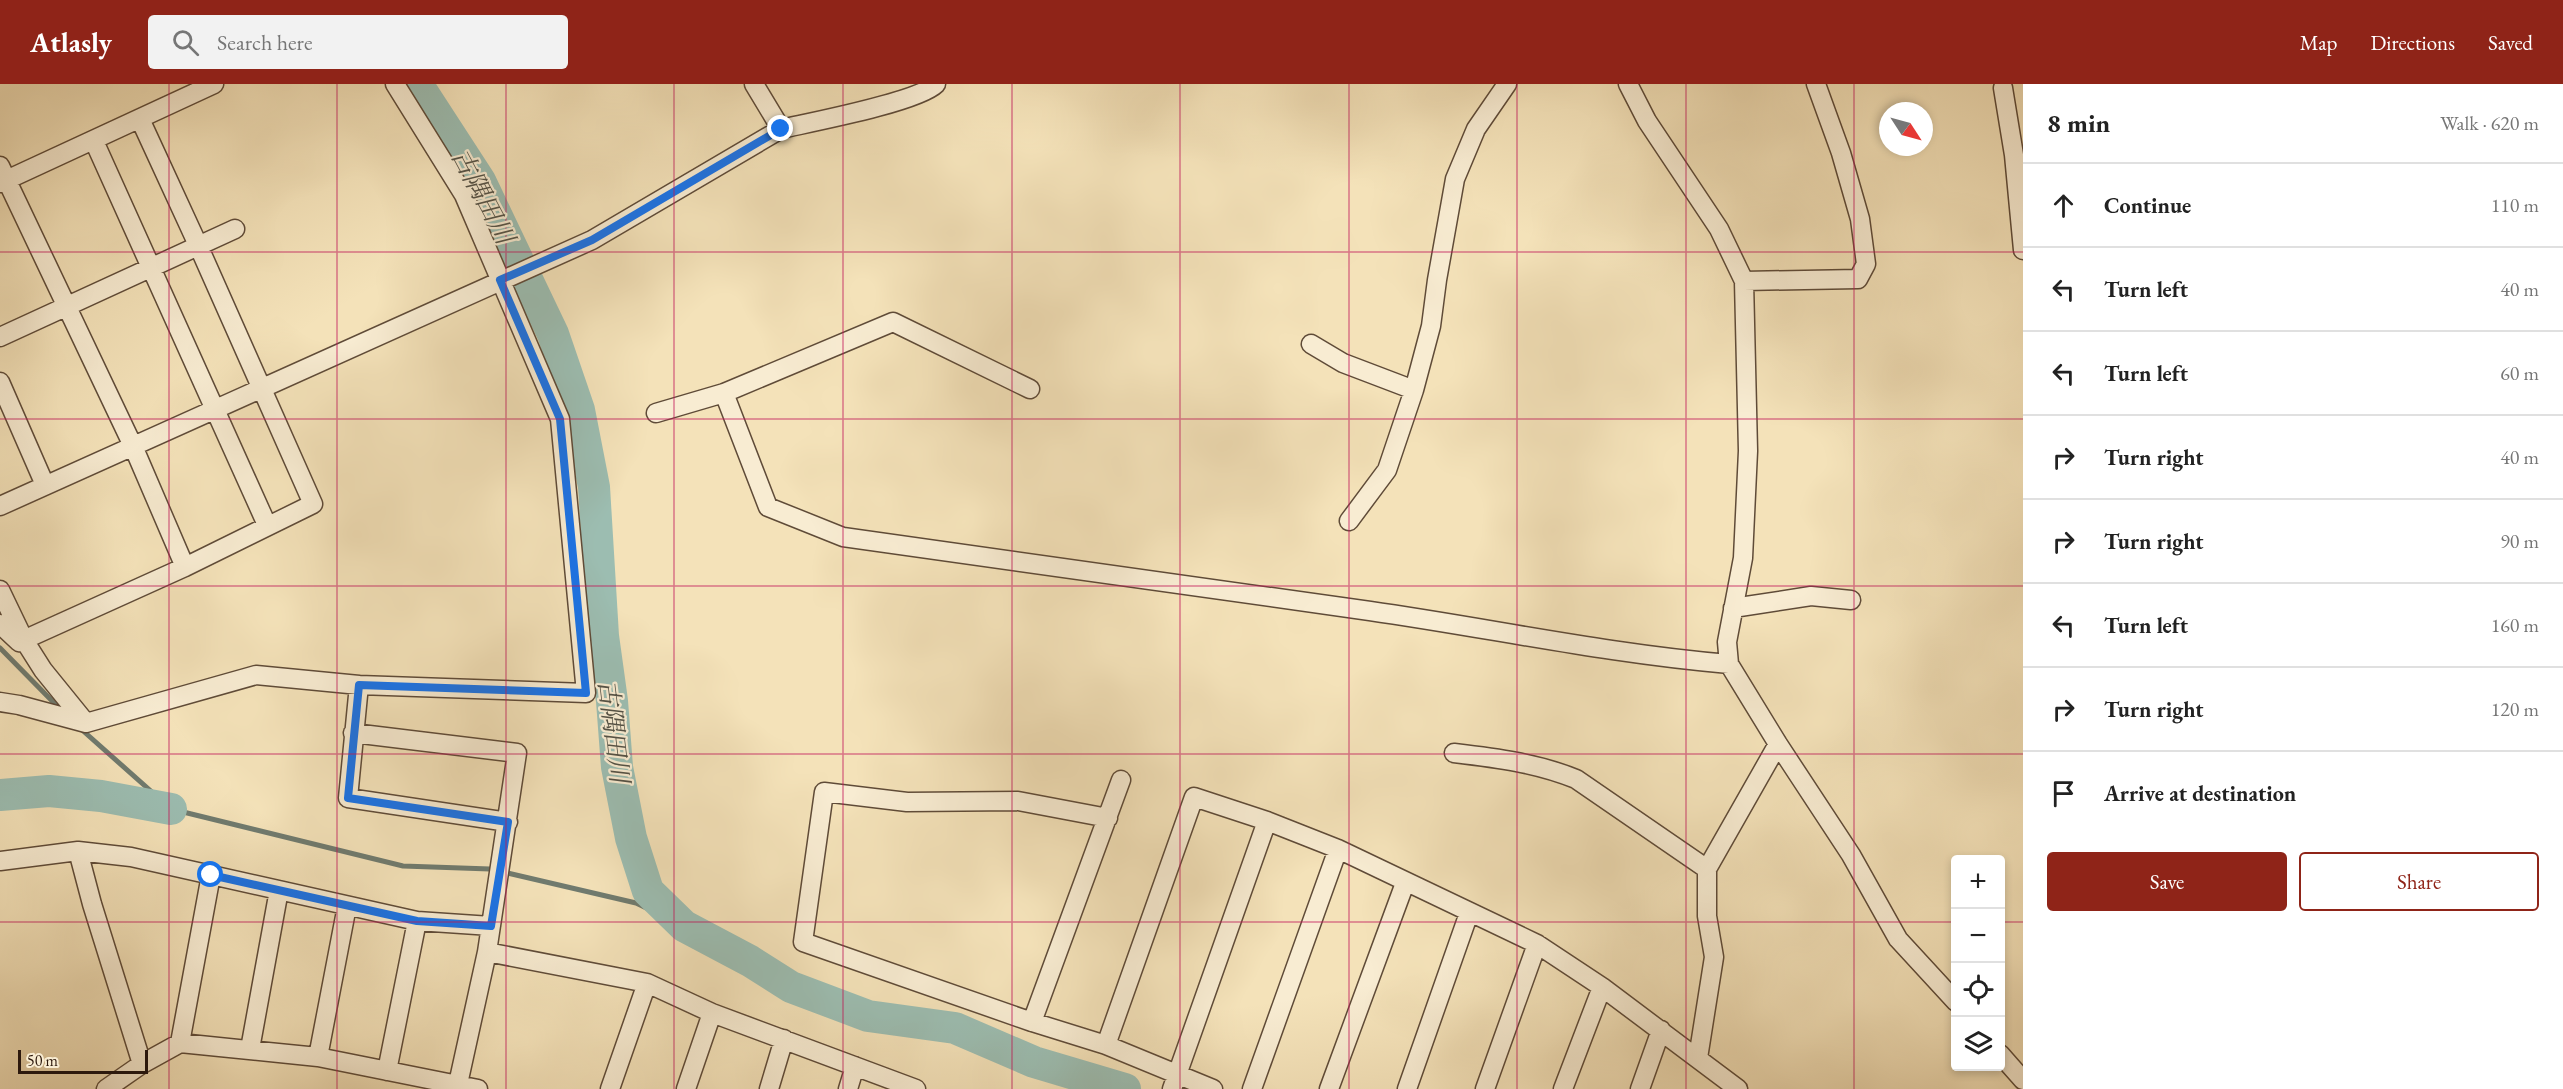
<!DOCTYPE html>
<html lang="en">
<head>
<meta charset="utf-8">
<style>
	:root { --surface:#fff; --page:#f2f2f2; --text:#222; --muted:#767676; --line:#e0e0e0; --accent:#8f2418 }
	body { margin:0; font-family:"EB Garamond","Noto Serif JP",serif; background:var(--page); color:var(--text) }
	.controls { position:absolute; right:18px; bottom:18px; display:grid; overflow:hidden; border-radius:6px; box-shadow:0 3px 9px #0003 }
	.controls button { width:54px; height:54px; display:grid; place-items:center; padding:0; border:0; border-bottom:2px solid var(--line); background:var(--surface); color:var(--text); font:30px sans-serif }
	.compass { position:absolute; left:1879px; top:18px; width:54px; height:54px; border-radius:50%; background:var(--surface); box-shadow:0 3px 9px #0003; rotate:126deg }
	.scale { position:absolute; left:18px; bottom:15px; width:130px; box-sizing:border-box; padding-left:6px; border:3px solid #2d190d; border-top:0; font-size:16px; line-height:21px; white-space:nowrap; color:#2d190d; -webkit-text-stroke:4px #f8ecd2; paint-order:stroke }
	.stop { position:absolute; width:18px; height:18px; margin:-14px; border:4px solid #1a73e8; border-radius:50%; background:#fff }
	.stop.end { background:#1a73e8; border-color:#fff; box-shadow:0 2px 6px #0008 }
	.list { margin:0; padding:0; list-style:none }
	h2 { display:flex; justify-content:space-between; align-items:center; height:78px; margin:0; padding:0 24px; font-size:26px }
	h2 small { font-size:20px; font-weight:400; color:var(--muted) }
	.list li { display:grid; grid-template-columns:39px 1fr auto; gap:18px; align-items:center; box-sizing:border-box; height:84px; padding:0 24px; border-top:2px solid var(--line) }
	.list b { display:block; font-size:22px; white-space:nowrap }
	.list em { font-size:20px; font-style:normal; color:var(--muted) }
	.actions { display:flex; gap:12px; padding:18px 24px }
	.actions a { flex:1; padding:14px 0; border:2px solid var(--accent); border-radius:6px; text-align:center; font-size:21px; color:var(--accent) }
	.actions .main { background:var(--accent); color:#fff }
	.icon { flex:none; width:33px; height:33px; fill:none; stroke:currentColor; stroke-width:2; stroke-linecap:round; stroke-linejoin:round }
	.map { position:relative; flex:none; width:2023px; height:1005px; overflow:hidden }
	header { display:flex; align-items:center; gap:36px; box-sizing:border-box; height:84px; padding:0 30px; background:var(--accent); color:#fff }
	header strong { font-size:28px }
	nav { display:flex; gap:33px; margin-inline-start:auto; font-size:21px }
	.search { width:420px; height:54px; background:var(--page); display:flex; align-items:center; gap:15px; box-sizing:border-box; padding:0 21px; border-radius:6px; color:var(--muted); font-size:22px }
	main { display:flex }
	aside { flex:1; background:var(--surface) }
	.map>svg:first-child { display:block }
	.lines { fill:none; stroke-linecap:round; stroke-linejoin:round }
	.stream { stroke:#707b6f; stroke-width:5 }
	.river { stroke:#9cbdb1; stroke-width:32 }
	.minor-casing { stroke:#5f4b38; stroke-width:21 }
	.minor { stroke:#f8ecd2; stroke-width:18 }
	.route { stroke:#1a73e8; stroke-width:8 }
	.grid { fill:none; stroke:#c2185b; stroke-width:1.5; stroke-opacity:0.55 }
	.labels { text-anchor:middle; stroke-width:4.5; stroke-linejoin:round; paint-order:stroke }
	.water-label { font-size:26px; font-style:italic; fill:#545246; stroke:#f8ecd2 }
</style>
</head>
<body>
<header>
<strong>Atlasly</strong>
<div class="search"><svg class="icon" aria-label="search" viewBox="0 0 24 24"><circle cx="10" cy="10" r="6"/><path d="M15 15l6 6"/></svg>Search here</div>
<nav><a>Map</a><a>Directions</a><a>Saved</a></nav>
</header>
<main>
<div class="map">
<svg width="2023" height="1005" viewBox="0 0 2023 1005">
	<rect width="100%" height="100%" fill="#f4e2b9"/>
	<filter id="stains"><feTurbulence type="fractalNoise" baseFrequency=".00333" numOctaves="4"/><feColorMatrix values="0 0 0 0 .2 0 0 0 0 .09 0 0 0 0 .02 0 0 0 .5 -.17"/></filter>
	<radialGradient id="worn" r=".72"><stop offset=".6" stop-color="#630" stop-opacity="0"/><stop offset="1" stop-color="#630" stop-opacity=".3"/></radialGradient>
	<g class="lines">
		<path class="stream" d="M0 564 61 626
			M81 645 171 725 403 782 490 785 636 819 684 842"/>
		<path class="river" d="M417 0 480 97 553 250 579 326 594 403 603 552 612 617 617 683 631 754 648 807 684 842 750 877 791 903 868 932 955 944 1034 978 1125 1005
			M0 711 49 707 101 712 171 725"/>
		<g class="minor-casing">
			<path id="minor" d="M1628 0 1647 37 1719 145 1744 197 1748 367 1743 474 1727 558 1729 580 1778 660 1851 771 1898 855 1956 918
				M2003 4 2014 71 2023 166
				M781 45C812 38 918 18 936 0
				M94 57 267 441
				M0 82 133 362 185 483
				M0 99 214 0
				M1744 197 1858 195 1866 180 1860 135 1841 69 1816 0
				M0 253 235 145
				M1311 260 1343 279 1414 306
				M0 298 45 401
				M724 309 768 423 843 453C1019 478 1195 501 1370 527 1489 544 1609 570 1729 580
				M656 329 724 309 893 238 1030 305
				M0 422 592 156 781 45 754 0
				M1349 437 1387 386 1414 306 1431 242 1437 196 1455 95 1476 45 1507 0
				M0 506 24 556 43 586 86 639
				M1733 524 1811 512 1851 516
				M0 540 19 558 185 483 313 420 198 161 140 35
				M359 601 348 714 508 738
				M0 618 19 621 86 639 256 591 359 601 586 609 560 335 464 111 395 0
				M353 649 517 669 487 868 458 1000
				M1454 669C1496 674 1537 679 1576 695L1707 785
				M1108 734 1018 717 907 718 824 708 803 858 1032 938 1106 961 1213 1005
				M78 767 92 820 142 980
				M0 777 78 767 131 773 417 837 491 842
				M487 868 647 899 712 929 916 1005
				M1032 938 1121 696
				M180 959 211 791
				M1106 961 1194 713 1267 737 1338 765 1537 860 1602 903 1738 1005
				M250 965 279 806
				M2000 970 2023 996
				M318 973 347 822
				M1698 974 1714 873 1707 832V785L1778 660
				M387 987 417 837
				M106 1005 142 980 180 959 318 973 478 1005
				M610 1005 647 899
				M686 1005 712 929
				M769 1005 784 955
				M848 1005 855 982
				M1172 1005 1267 737
				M1252 1005 1338 765
				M1329 1005 1405 799
				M1407 1005 1469 829
				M1485 1005 1537 860
				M1563 1005 1602 903
				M1640 1005 1661 946"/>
		</g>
		<use href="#minor" class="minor"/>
	</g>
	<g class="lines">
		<path class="route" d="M211 791 417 837 491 842 508 738 348 714 359 601 586 609 560 335 500 196 592 156 781 45"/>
	</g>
	<path class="grid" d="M169 0V1005M337 0V1005M506 0V1005M674 0V1005M843 0V1005M1012 0V1005M1180 0V1005M1349 0V1005M1517 0V1005M1686 0V1005M1854 0V1005M0 168H2023M0 335H2023M0 502H2023M0 670H2023M0 838H1956M2000 838H2023"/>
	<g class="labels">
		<g class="water-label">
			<text transform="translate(483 112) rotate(62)" y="9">古隅田川</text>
			<text transform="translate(614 647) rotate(83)" y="9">古隅田川</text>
		</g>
	</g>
	<rect width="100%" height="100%" filter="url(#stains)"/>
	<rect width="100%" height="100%" fill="url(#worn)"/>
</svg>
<div class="controls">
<button>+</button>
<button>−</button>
<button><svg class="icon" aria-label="locate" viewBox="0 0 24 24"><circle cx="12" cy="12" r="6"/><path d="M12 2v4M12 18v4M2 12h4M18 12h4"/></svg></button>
<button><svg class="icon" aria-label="layers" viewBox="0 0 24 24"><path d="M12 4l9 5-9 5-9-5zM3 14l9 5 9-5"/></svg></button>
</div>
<svg class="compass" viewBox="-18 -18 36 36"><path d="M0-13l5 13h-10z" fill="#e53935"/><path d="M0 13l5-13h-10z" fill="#767676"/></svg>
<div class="scale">50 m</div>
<div class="stop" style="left:211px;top:791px"></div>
<div class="stop end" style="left:781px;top:45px"></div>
</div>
<aside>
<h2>8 min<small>Walk · 620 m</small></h2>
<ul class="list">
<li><svg class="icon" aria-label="ahead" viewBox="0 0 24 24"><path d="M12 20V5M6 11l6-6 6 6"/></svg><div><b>Continue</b></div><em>110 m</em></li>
<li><svg class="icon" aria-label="left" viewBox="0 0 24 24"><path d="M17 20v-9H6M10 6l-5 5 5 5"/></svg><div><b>Turn left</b></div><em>40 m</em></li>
<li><svg class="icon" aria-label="left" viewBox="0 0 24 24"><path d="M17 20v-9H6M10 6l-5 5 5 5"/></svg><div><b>Turn left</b></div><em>60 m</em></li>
<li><svg class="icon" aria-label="right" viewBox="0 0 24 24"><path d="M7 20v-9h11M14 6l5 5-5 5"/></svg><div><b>Turn right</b></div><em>40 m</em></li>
<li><svg class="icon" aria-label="right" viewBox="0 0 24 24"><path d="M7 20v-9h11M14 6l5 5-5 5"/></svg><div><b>Turn right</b></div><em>90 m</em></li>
<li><svg class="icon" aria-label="left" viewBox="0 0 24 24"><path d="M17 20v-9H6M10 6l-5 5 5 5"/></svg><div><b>Turn left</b></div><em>160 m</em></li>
<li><svg class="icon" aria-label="right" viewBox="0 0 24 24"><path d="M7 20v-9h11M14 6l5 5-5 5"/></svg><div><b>Turn right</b></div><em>120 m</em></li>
<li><svg class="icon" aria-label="arrive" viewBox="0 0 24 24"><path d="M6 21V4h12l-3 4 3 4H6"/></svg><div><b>Arrive at destination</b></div></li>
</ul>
<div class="actions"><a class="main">Save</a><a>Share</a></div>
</aside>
</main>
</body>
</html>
